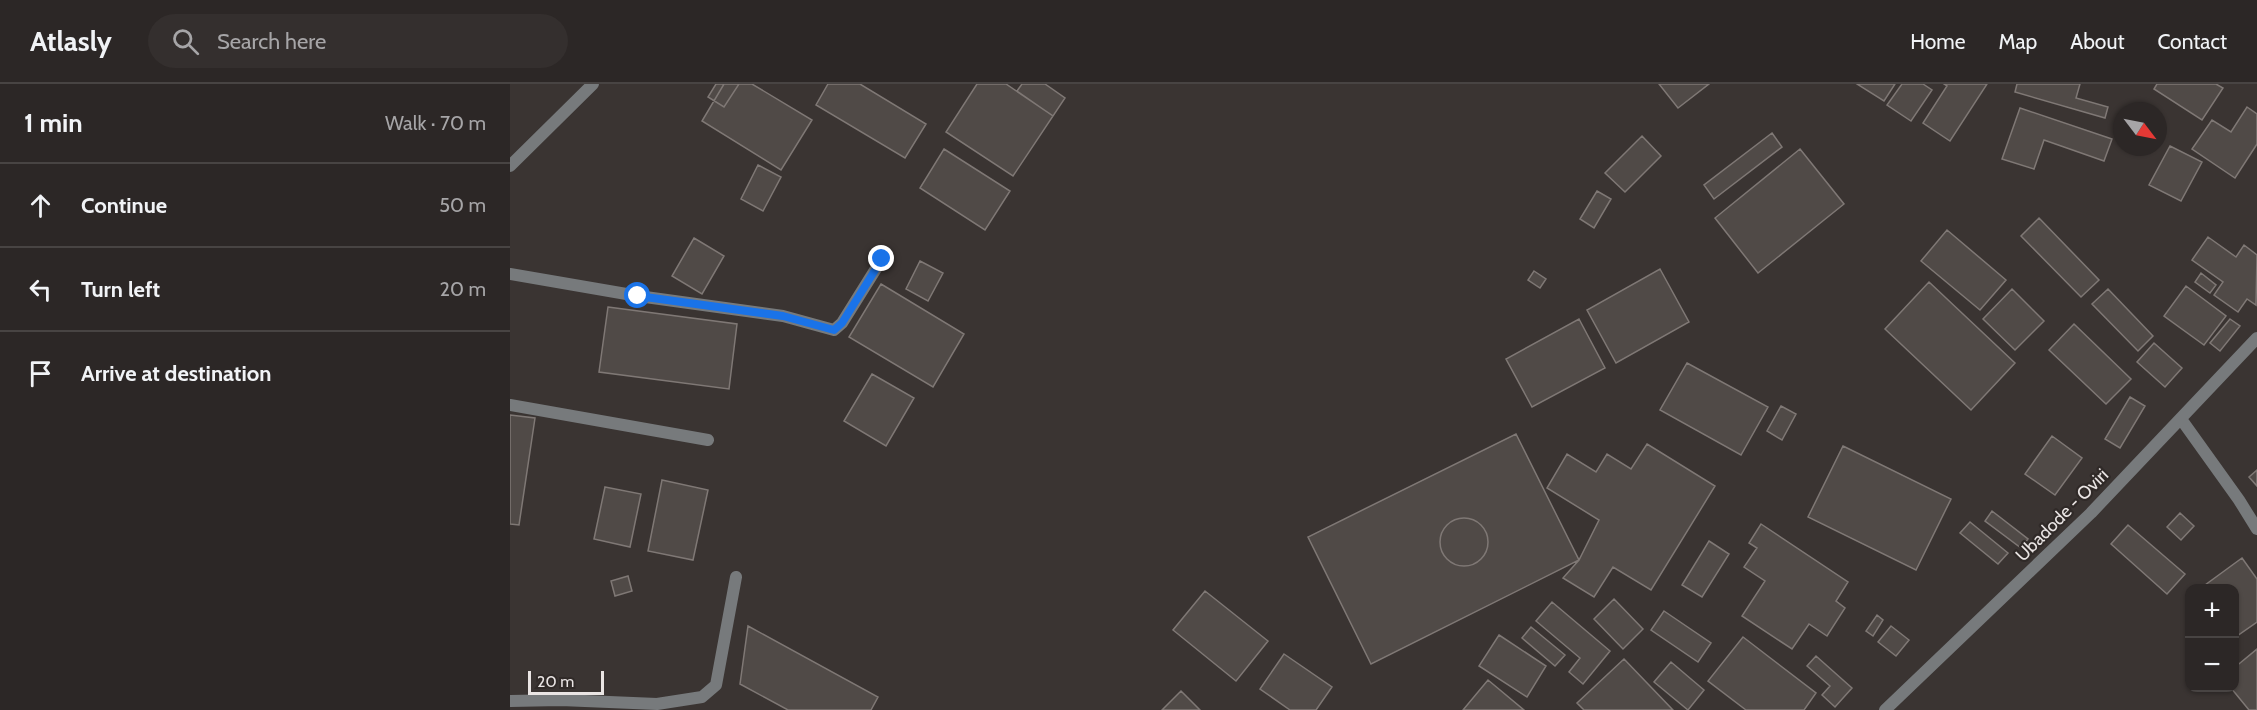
<!DOCTYPE html>
<html lang="en">
<head>
<meta charset="utf-8">
<style>
	:root { --surface:#2c2726; --page:#342f2e; --text:#f1f3f6; --muted:#a6a5a7; --line:#484443 }
	body { margin:0; font-family:Cabin,sans-serif; background:var(--page); color:var(--text) }
	.controls { position:absolute; right:18px; bottom:18px; display:grid; overflow:hidden; border-radius:12px; box-shadow:0 2px 4px #0004 }
	.controls button { width:54px; height:54px; display:grid; place-items:center; padding:0; border:0; border-bottom:2px solid var(--line); background:var(--surface); color:var(--text); font:30px sans-serif }
	.compass { position:absolute; left:1603px; top:18px; width:54px; height:54px; border-radius:50%; background:var(--surface); box-shadow:0 2px 4px #0004; rotate:122deg }
	.scale { position:absolute; left:18px; bottom:15px; width:76px; box-sizing:border-box; padding-left:6px; border:3px solid #eae5e4; border-top:0; font-size:16px; line-height:21px; white-space:nowrap; color:#eae5e4; -webkit-text-stroke:4px #302a28; paint-order:stroke }
	.stop { position:absolute; width:18px; height:18px; margin:-14px; border:4px solid #1a73e8; border-radius:50%; background:#fff }
	.stop.end { background:#1a73e8; border-color:#fff; box-shadow:0 2px 6px #0008 }
	.list { margin:0; padding:0; list-style:none }
	h2 { display:flex; justify-content:space-between; align-items:center; height:78px; margin:0; padding:0 24px; font-size:26px }
	h2 small { font-size:20px; font-weight:400; color:var(--muted) }
	.list li { display:grid; grid-template-columns:39px 1fr auto; gap:18px; align-items:center; box-sizing:border-box; height:84px; padding:0 24px; border-top:2px solid var(--line) }
	.list b { display:block; font-size:22px; white-space:nowrap }
	.list em { font-size:20px; font-style:normal; color:var(--muted) }
	.icon { flex:none; width:33px; height:33px; fill:none; stroke:currentColor; stroke-width:2; stroke-linecap:round; stroke-linejoin:round }
	.map { position:relative; flex:none; width:1747px; height:626px; overflow:hidden }
	header { display:flex; align-items:center; gap:36px; box-sizing:border-box; height:84px; padding:0 30px; background:var(--surface); border-bottom:2px solid var(--line) }
	header strong { font-size:28px }
	nav { display:flex; gap:33px; margin-inline-start:auto; font-size:21px }
	.search { width:420px; height:54px; background:var(--page); display:flex; align-items:center; gap:15px; box-sizing:border-box; padding:0 21px; border-radius:33px; color:var(--muted); font-size:22px }
	main { display:flex }
	aside { flex:1; background:var(--surface) }
	.map>svg:first-child { display:block }
	.building { fill:#504a47; stroke:#7f7875; stroke-width:1.5 }
	.lines { fill:none; stroke-linecap:round; stroke-linejoin:round }
	.minor { stroke:#777a7c; stroke-width:12 }
	.route { stroke:#1a73e8; stroke-width:8 }
	.labels { text-anchor:middle; stroke-width:4.5; stroke-linejoin:round; paint-order:stroke }
	.street-label { font-size:18px; fill:#eae5e4; stroke:#302a28 }
</style>
</head>
<body>
<header>
<strong>Atlasly</strong>
<div class="search"><svg class="icon" aria-label="search" viewBox="0 0 24 24"><circle cx="10" cy="10" r="6"/><path d="M15 15l6 6"/></svg>Search here</div>
<nav><a>Home</a><a>Map</a><a>About</a><a>Contact</a></nav>
</header>
<main>
<aside>
<h2>1 min<small>Walk · 70 m</small></h2>
<ul class="list">
<li><svg class="icon" aria-label="ahead" viewBox="0 0 24 24"><path d="M12 20V5M6 11l6-6 6 6"/></svg><div><b>Continue</b></div><em>50 m</em></li>
<li><svg class="icon" aria-label="left" viewBox="0 0 24 24"><path d="M17 20v-9H6M10 6l-5 5 5 5"/></svg><div><b>Turn left</b></div><em>20 m</em></li>
<li><svg class="icon" aria-label="arrive" viewBox="0 0 24 24"><path d="M6 21V4h12l-3 4 3 4H6"/></svg><div><b>Arrive at destination</b></div></li>
</ul>
</aside>
<div class="map">
<svg width="1747" height="626" viewBox="0 0 1747 626">
	<rect width="100%" height="100%" fill="#3a3432"/>
	<path class="building" d="M206 0H229L214 23 198 13Z
		M214 0H242L302 36 271 86 192 37Z
		M318 0H350L416 40 395 74 306 21Z
		M467 0H496L543 32 503 92 436 48Z
		M512 0H535L555 14 543 32 507 7Z
		M1149 0H1199L1168 24Z
		M1347 0H1385L1374 17Z
		M1392 0H1413L1422 6 1401 37 1377 21Z
		M1434 0H1477L1440 57 1413 39 1437 2Z
		M1507 0H1570L1566 14 1598 23 1595 34 1505 8Z
		M1647 0H1706L1713 4 1692 36 1644 5Z
		M1737 23 1747 30V60L1725 94 1682 65 1702 36 1721 48Z
		M1510 24 1602 55 1594 77 1534 56 1524 85 1492 75Z
		M1262 49 1272 63 1204 115 1194 101Z
		M1132 52 1151 72 1115 108 1095 89Z
		M1660 62 1692 78 1671 117 1639 101Z
		M434 65 500 107 475 146 410 104Z
		M1290 65 1334 120 1248 189 1205 134Z
		M248 81 271 93 253 127 231 115Z
		M1087 107 1101 115 1084 144 1070 135Z
		M1529 134 1589 196 1571 213 1511 152Z
		M1437 146 1496 196 1470 226 1411 177Z
		M1698 153 1726 173 1734 161 1747 171 1746 221 1737 215 1728 228 1704 211 1713 198 1682 176Z
		M184 154 214 172 192 210 162 192Z
		M410 177 433 189 418 217 396 205Z
		M1150 185 1179 238 1106 279 1077 226Z
		M1024 187 1036 195 1030 204 1018 196Z
		M1691 189 1706 201 1700 209 1685 198Z
		M1419 198 1505 279 1461 326 1375 245Z
		M371 200 454 250 423 303 339 253Z
		M1676 202 1716 232 1694 261 1654 232Z
		M1502 205 1534 237 1505 266 1473 235Z
		M1598 205 1643 252 1628 267 1582 220Z
		M98 223 227 240 219 305 89 288Z
		M1069 235 1095 284 1022 323 996 275Z
		M1720 235 1730 242 1710 267 1700 259Z
		M1564 240 1621 295 1596 320 1539 266Z
		M1644 259 1672 284 1655 303 1627 278Z
		M1177 279 1258 323 1231 371 1150 326Z
		M362 290 404 314 376 362 334 337Z
		M1620 313 1635 322 1610 364 1595 355Z
		M1271 322 1286 330 1272 356 1257 347Z
		M0 331 25 334 9 441 0 440Z
		M1006 350 1069 476 861 580 798 453Z
		M1542 352 1572 374 1545 411 1515 390Z
		M1137 360 1205 402 1141 506 1103 483 1084 513 1053 494 1069 476 1089 436 1037 404 1057 370 1086 388 1097 370 1121 385Z
		M1333 362 1441 415 1406 486 1298 433Z
		M1747 386V402L1739 393Z
		M152 396 198 406 183 476 138 467Z
		M95 403 131 410 120 463 84 455Z
		M1482 427 1518 455 1511 464 1475 437Z
		M1670 429 1684 442 1671 456 1657 443Z
		M930 458a24 24 0 1 1 48 0a24 24 0 1 1-48 0Z
		M1460 438 1498 469 1488 480 1450 449Z
		M1251 440 1338 498 1326 517 1335 524 1317 552 1299 540 1282 565 1232 532 1255 497 1234 483 1247 464 1239 459Z
		M1618 441 1675 490 1657 510 1601 460Z
		M1199 457 1219 470 1192 513 1172 501Z
		M1732 474 1747 495V538L1724 554V504H1691Z
		M118 492 122 507 105 512 101 497Z
		M695 507 758 557 726 597 663 546Z
		M1104 515 1133 545 1113 565 1084 535Z
		M1042 518 1100 567 1073 600 1059 588 1070 574 1026 537Z
		M1154 527 1201 559 1188 578 1141 546Z
		M1367 531 1373 536 1363 552 1356 547Z
		M238 542 368 613 361 626H278L230 600Z
		M1381 542 1399 556 1386 572 1368 558Z
		M1021 543 1055 571 1045 582 1012 554Z
		M989 551 1036 582 1017 613 969 582Z
		M1233 553 1306 609 1294 626H1236L1198 597Z
		M1747 565V626H1739L1721 604H1724V584Z
		M774 570 822 603 806 626H780L750 605Z
		M1306 572 1342 604 1325 623 1312 611 1320 602 1297 582Z
		M1114 575 1163 626H1074L1067 619Z
		M1161 578 1194 606 1178 626 1144 598Z
		M978 596 1014 626H953Z
		M671 607 690 626H652Z"/>
	<g class="lines">
		<path class="minor" d="M0 82 83 0
			M0 190 128 212 273 232 324 246 332 239 372 175
			M0 321 198 356
			M1671 335 1729 416 1747 445
			M0 617 51 616 147 620 192 613 206 601 226 493
			M1375 626 1581 429 1747 254"/>
	</g>
	<g class="lines">
		<path class="route" d="M128 212 273 232 324 246 332 239 372 175"/>
	</g>
	<g class="labels">
		<g class="street-label">
			<text transform="translate(1552 431) rotate(-45)" y="6">Ubadode - Oviri</text>
		</g>
	</g>
</svg>
<div class="controls">
<button>+</button>
<button>−</button>
</div>
<svg class="compass" viewBox="-18 -18 36 36"><path d="M0-13l5 13h-10z" fill="#e53935"/><path d="M0 13l5-13h-10z" fill="#a6a5a7"/></svg>
<div class="scale">20 m</div>
<div class="stop" style="left:128px;top:212px"></div>
<div class="stop end" style="left:372px;top:175px"></div>
</div>
</main>
</body>
</html>
